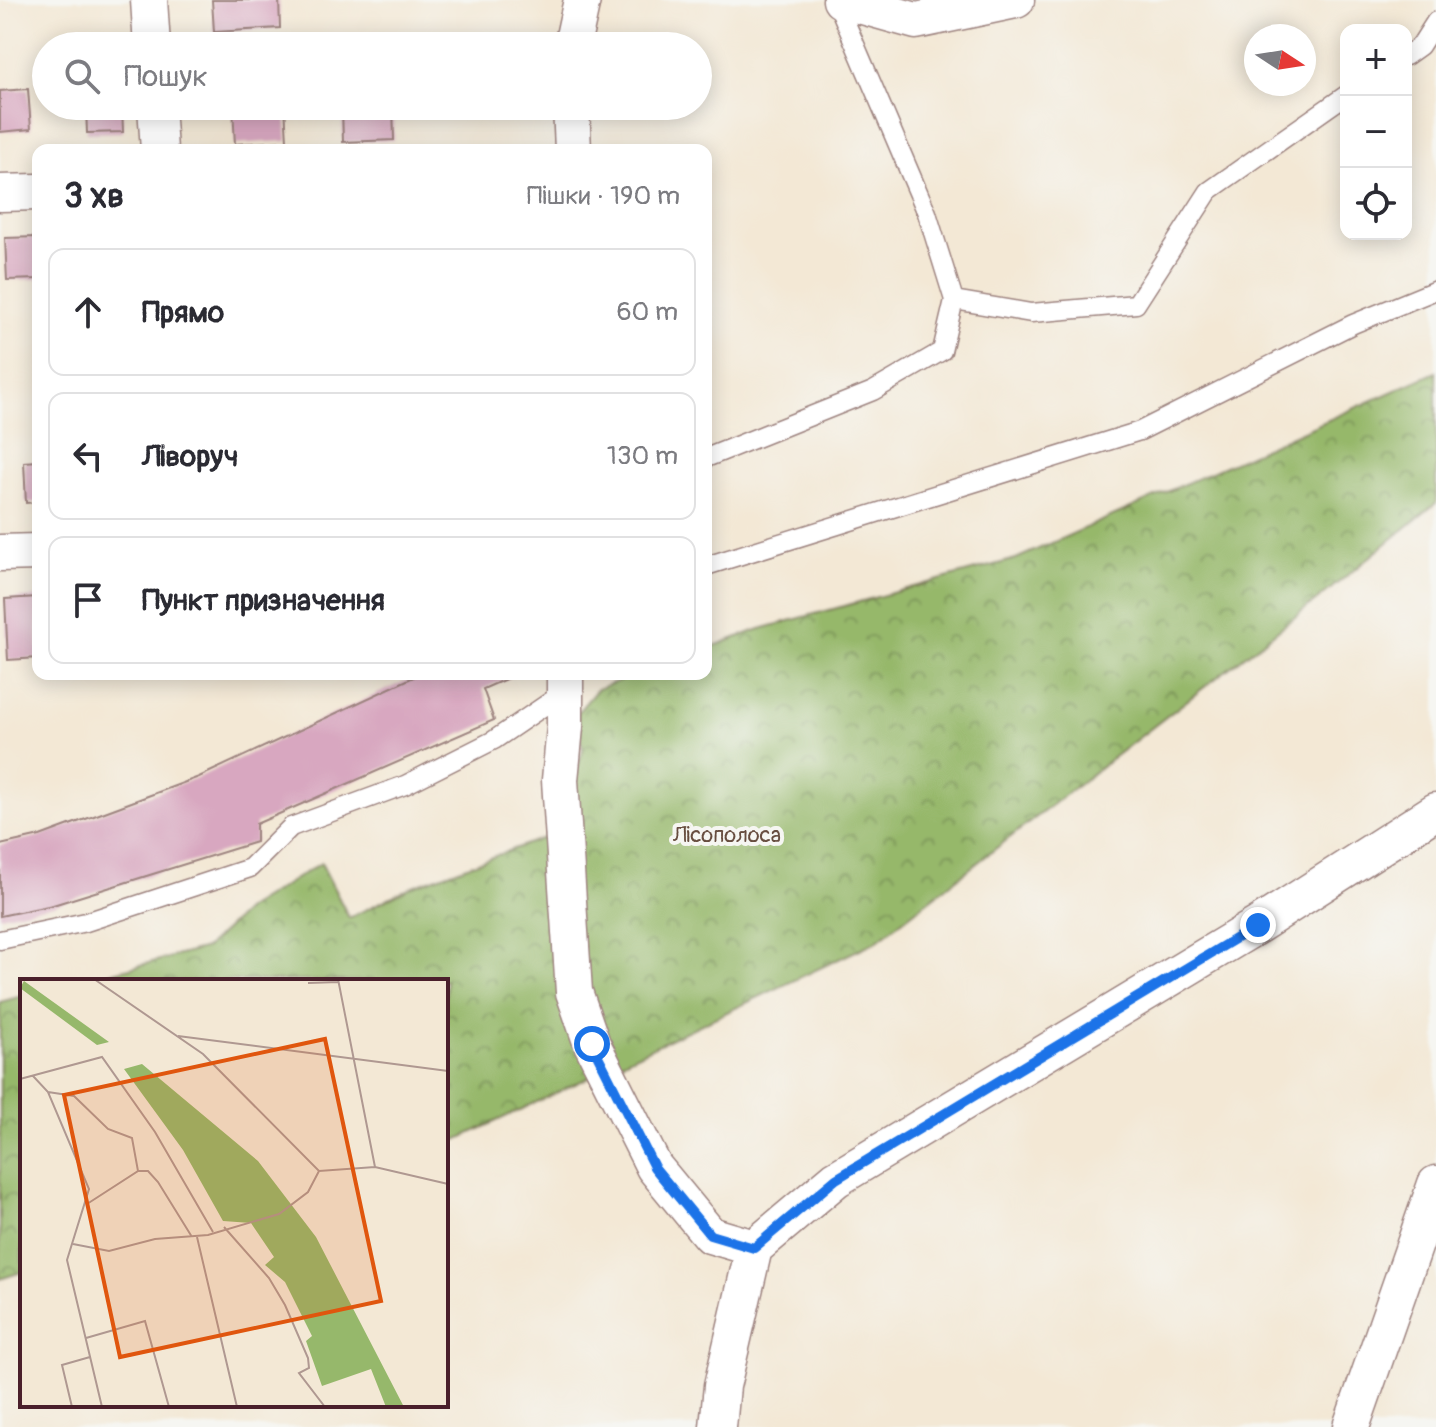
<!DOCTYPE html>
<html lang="uk">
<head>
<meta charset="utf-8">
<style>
	:root { --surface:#fff; --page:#f7f7f7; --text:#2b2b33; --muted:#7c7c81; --line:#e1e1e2 }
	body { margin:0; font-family:Pangolin,sans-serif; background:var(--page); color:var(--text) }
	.controls { position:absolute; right:24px; top:24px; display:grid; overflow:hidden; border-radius:16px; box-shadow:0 4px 20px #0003 }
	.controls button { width:72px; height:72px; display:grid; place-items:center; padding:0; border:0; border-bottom:2px solid var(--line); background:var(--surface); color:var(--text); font:40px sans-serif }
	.compass { position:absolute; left:1244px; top:24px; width:72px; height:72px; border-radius:50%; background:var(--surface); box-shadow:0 4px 20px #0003; rotate:102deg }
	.stop { position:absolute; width:24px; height:24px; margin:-18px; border:6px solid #1a73e8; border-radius:50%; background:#fff }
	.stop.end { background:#1a73e8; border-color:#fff; box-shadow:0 2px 8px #0008 }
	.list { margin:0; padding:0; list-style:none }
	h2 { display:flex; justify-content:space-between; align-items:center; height:104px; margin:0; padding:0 32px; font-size:34px }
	h2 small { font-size:26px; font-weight:400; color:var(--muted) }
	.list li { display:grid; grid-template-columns:52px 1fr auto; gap:24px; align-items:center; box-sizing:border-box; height:128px; margin:0 16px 16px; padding:0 16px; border:2px solid var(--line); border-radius:16px }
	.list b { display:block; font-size:30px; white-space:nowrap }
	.list em { font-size:26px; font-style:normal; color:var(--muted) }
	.icon { flex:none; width:44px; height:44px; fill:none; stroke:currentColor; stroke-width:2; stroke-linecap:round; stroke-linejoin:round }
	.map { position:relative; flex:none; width:1436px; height:1427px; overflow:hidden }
	.search { position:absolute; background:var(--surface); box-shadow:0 4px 20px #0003; left:32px; top:32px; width:680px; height:88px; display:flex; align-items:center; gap:20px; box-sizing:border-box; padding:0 28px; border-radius:44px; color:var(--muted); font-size:30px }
	.panel { position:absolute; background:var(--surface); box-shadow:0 4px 20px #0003; left:32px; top:144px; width:680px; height:536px; border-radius:16px }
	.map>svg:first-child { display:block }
	.forest { fill:url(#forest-crowns); stroke:#706c4b; stroke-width:2 }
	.building { fill:#d8a7c0 }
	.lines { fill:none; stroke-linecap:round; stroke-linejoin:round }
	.lane-casing { stroke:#9e8480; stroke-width:21 }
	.street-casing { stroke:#9e8480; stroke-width:39 }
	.lane { stroke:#fff; stroke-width:18 }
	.street { stroke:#fff; stroke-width:36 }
	.route { stroke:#1a73e8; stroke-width:10 }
	.labels { text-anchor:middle; stroke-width:8; stroke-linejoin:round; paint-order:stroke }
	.park-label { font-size:22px; fill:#674d3f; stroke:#f6f6f2 }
	.inset-road { fill:none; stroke:#af9891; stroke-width:2 }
	.view { fill:#e0560e; fill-opacity:0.15; stroke:#e0560e; stroke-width:4 }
	.inset-edge { fill:none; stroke:#4a1f2b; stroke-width:4 }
</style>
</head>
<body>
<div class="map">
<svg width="1436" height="1427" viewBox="0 0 1436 1427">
	<defs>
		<pattern id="forest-crowns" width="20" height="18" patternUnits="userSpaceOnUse" patternTransform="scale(2)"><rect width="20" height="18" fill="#96b86b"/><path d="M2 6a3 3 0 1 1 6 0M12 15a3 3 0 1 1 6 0" fill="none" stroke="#7c9558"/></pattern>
	</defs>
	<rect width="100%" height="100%" fill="#f6f6f2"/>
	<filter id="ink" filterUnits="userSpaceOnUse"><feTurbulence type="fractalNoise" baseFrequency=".0125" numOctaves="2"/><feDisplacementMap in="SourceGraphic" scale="16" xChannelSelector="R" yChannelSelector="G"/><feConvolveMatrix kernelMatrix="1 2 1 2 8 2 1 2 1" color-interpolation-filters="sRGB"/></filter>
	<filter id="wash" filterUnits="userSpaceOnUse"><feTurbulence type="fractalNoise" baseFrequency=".006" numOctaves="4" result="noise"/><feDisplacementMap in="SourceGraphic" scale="32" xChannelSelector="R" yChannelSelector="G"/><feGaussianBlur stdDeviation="1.8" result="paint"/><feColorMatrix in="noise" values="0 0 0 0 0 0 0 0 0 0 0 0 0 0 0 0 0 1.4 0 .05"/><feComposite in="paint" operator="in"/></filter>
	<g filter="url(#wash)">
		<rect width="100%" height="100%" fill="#f3e8d5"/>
		<path class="forest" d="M1436 372V503L1322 596 875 942 446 1145V981H80L206 948 247 909 321 863 349 918 413 886 557 833 583 750 577 713 597 689 637 674H706V649L760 629 1016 559Z
			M22 996V1272L0 1279V1002Z"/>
		<g id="blocks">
			<path class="building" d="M212 0H279L280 28 214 32Z
				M28 89 31 129 0 132V91Z
				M86 106H122L123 132 87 133Z
				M233 106H285L287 141 235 144Z
				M342 106H393L394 140 343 142Z
				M38 237V279L7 280 5 238Z
				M38 461V502L26 503 24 462Z
				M38 597V658L8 660 5 599Z
				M420 674H517L483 689 494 720 256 824V842L53 905 0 916V845L40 836 199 777Z"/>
		</g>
	</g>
	<g filter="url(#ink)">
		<use href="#blocks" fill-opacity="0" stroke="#9e8480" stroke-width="2"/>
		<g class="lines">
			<g class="lane-casing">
				<path id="lane" d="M836 0 927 213 954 300 1031 313 1136 304 1209 191 1346 95
					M1406 56 1420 46 1436 21
					M706 458 873 391 942 351 954 300
					M706 566 1140 431 1353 324 1436 290
					M0 940 86 922 250 868 291 827 405 785 494 740 566 691"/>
			</g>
			<g class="street-casing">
				<path id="street" d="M149 0 152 46
					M841 0 916 21 1016 0
					M572 46 582 0
					M156 106 159 150
					M571 106 573 150
					M0 193 38 192
					M0 553 38 552
					M565 674V727L560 780 574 992 592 1044 654 1167 710 1235 754 1248
					M718 1427 722 1386 754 1248 836 1179 1258 925 1436 811
					M1351 1427 1436 1184"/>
			</g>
			<use href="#lane" class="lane"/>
			<use href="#street" class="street"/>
		</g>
	</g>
	<g class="lines" filter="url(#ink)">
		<path class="route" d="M592 1044 654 1167 710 1235 754 1248 836 1179 1258 925"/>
	</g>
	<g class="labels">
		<g class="park-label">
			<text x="727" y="842">Лісополоса</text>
		</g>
	</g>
	<g transform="translate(20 979)">
		<rect width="428" height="428" fill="#f3e8d5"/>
		<path d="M4 2 89 63 77 66 0 9ZM122 85 238 182 296 258 384 428H366L351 390 302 407 286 362 292 357 265 303 245 286 254 278 231 244 203 242 163 171 104 90Z" fill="#96b86b"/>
		<path class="inset-road" d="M74 0 183 75 299 192 355 188 428 205M318 0 355 188M288 4 319 3M158 57 428 92M13 97 28 113 69 210 47 281 82 428M0 100 82 78 135 153 193 253M28 113 54 117 88 150 112 159 118 192 67 225M118 192H128L138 203 172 258M204 248 249 299 265 326 288 379 289 389 279 394 305 428M177 258 217 428M53 265 89 272 135 260 188 256 259 235 288 213 299 192M66 359 125 342 149 428M52 428 42 386 70 378"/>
		<path class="view" d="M305 60 361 322 100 378 44 116Z"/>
		<rect width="428" height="428" class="inset-edge"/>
	</g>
</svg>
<div class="controls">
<button>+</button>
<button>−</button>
<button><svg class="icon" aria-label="locate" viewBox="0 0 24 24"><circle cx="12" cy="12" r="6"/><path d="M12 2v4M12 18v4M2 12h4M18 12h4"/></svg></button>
</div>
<svg class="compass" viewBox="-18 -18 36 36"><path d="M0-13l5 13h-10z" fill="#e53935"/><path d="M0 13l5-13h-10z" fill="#7c7c81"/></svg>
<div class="stop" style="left:592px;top:1044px"></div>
<div class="stop end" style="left:1258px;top:925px"></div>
<div class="search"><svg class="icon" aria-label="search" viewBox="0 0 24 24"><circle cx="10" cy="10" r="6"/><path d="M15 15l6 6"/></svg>Пошук</div>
<section class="panel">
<h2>3 хв<small>Пішки · 190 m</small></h2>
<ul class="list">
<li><svg class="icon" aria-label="ahead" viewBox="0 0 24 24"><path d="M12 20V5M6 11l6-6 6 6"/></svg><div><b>Прямо</b></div><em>60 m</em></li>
<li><svg class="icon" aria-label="left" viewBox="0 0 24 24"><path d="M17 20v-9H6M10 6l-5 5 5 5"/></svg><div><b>Ліворуч</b></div><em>130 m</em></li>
<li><svg class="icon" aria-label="arrive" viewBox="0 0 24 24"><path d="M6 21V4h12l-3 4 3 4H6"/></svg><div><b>Пункт призначення</b></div></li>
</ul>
</section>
</div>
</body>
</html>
